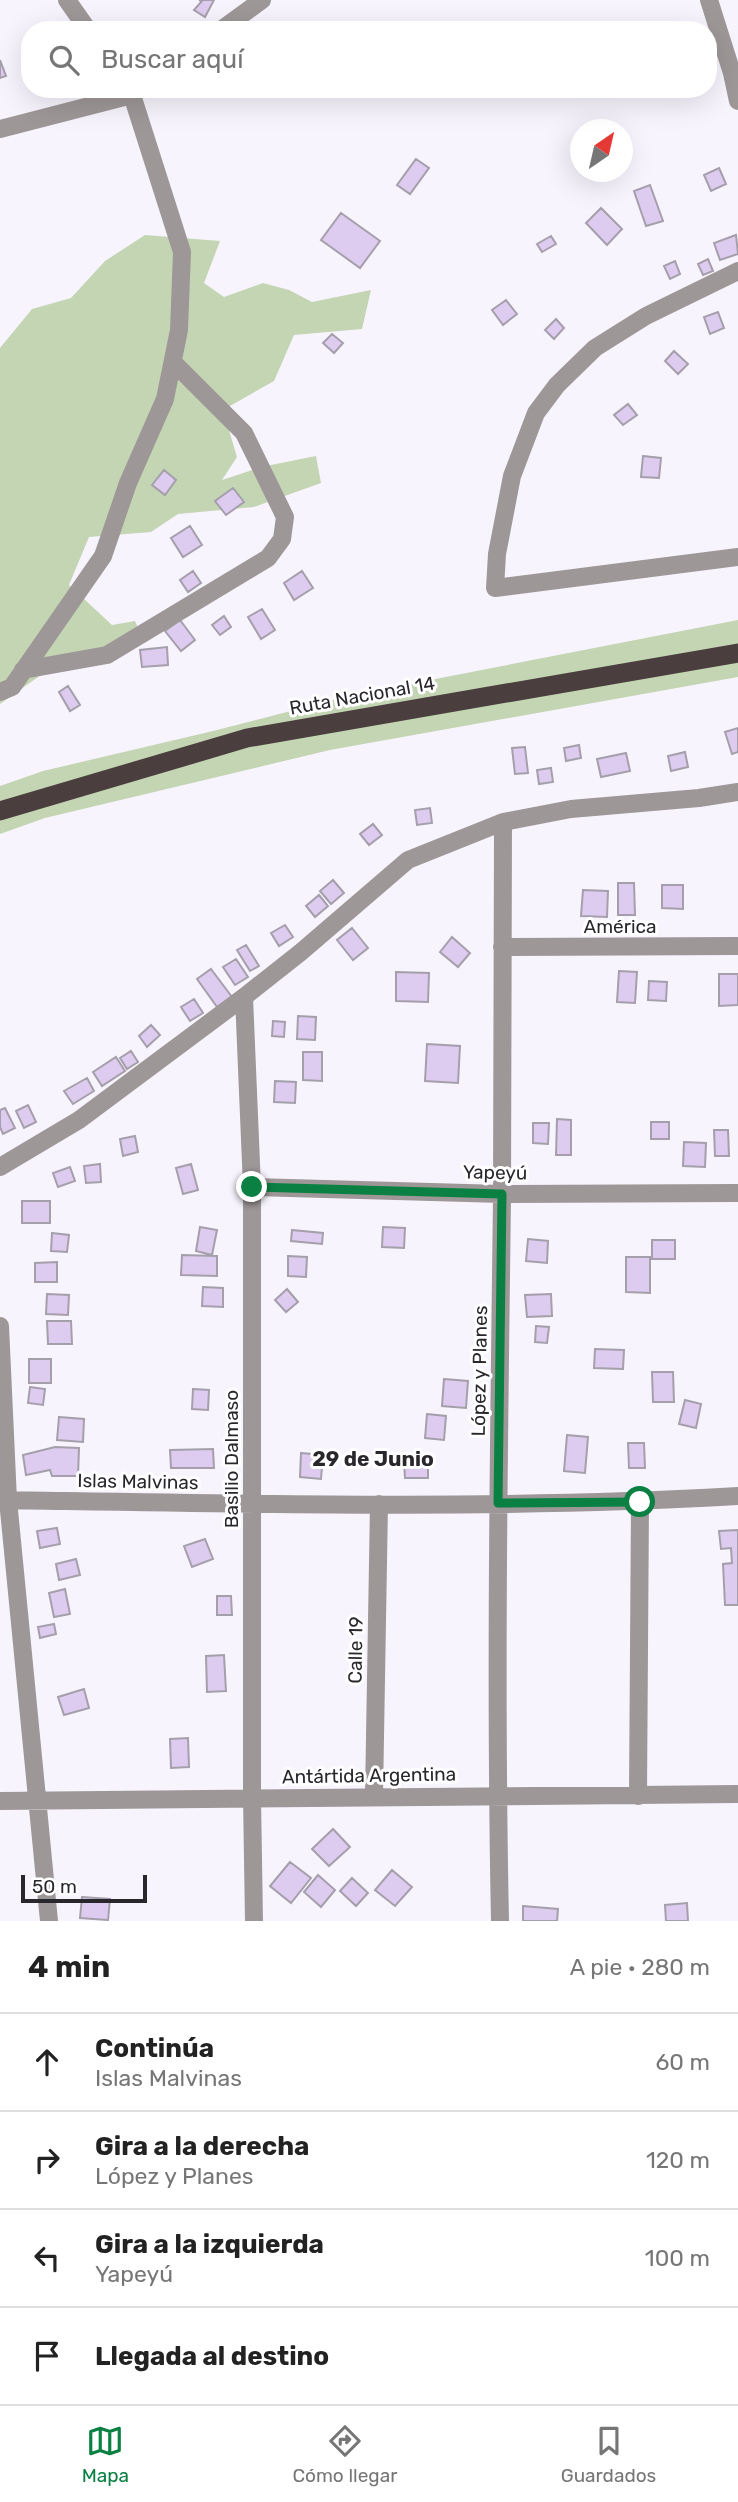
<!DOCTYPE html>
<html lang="es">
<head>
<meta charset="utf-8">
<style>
	:root { --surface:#fff; --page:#f6f6f6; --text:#222; --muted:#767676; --line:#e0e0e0; --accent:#0b8043 }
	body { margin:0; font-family:Rubik,sans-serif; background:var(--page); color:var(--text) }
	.compass { position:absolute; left:570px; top:119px; width:63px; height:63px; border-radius:50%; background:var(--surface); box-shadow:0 7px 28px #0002; rotate:34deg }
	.scale { position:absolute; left:21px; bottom:18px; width:126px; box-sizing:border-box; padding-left:7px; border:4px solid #29272c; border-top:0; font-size:19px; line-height:24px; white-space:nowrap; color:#29272c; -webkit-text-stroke:5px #fff; paint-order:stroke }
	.stop { position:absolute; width:21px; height:21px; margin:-16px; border:5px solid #0b8043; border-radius:50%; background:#fff }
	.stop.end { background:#0b8043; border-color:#fff; box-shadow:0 2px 7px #0008 }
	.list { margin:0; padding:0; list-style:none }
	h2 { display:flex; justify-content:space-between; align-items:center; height:91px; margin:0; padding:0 28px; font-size:30px }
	h2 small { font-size:23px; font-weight:400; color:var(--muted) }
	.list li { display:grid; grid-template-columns:46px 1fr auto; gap:21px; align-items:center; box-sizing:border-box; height:98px; padding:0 28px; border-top:2px solid var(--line) }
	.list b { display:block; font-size:26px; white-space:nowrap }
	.list p { margin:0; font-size:23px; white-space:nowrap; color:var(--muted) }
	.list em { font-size:23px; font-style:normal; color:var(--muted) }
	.icon { flex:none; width:38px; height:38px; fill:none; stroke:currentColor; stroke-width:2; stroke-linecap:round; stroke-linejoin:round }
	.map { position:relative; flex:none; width:738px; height:1921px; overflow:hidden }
	.search { position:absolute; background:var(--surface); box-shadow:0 7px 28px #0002; left:21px; right:21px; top:21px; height:77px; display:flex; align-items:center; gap:18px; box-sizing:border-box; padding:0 24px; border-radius:28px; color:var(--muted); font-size:26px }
	.sheet { height:483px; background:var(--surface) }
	nav { display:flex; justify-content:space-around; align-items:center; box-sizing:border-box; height:98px; border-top:2px solid var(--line); background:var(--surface); font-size:19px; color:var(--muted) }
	nav a { display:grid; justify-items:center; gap:4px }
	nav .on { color:var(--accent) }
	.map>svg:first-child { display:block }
	.green { fill:#c4d5b3 }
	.building { fill:#ddccef; stroke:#a59fab; stroke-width:2 }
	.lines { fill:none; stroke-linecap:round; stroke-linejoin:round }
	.minor { stroke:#9e9797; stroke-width:18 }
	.trunk { stroke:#4a3e3e; stroke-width:19 }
	.route { stroke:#0b8043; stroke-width:9 }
	.labels { text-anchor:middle; stroke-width:6; stroke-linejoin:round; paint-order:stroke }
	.street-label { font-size:19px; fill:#29272c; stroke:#fff }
	.neighbourhood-label { font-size:21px; font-weight:bold; fill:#29272c; stroke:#fff }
</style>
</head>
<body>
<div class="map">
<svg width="738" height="1921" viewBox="0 0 738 1921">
	<rect width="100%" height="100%" fill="#f8f4fe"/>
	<path class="green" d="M145 235 220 241 204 283 224 297 263 283 289 290 312 302 371 290 362 329 294 335 274 381 223 410 237 457 222 480 261 467 316 456 321 483 254 507 178 514 151 532 89 537 69 585 112 625 135 621 142 637 65 658 0 704V348L32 309 71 298 105 261Z
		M738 620V677L330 750 45 818 0 834V786L43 771 213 731 353 695Z"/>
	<path class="building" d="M199 0H214L205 17 194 10 202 1Z
		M0 60 6 76 0 78Z
		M416 159 429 168 410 194 397 185Z
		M719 168 726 184 711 191 704 175Z
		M650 185 663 221 646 226 634 191Z
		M601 208 622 229 607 245 586 223Z
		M341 213 380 241 360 268 321 240Z
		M736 235 738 254 720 260 714 243Z
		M551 236 556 244 542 252 537 244Z
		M708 259 713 271 703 275 698 264Z
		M675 261 680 274 670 279 664 266Z
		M506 300 517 314 503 325 492 310Z
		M718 312 724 328 710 334 704 317Z
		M556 319 564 328 554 339 545 330Z
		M332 334 343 343 334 353 323 343Z
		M674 351 688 364 678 374 665 361Z
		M628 404 637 415 623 425 614 415Z
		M643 456 661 458 659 478 641 477Z
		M164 470 176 480 165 495 152 485Z
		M233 488 244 502 226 515 215 501Z
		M190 526 202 545 183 557 171 538Z
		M193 571 201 583 188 592 180 580Z
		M302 571 313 588 294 600 284 583Z
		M262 609 275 630 261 639 248 617Z
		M224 616 231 627 220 635 212 625Z
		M180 620 195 640 181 651 165 631Z
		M167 647 168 665 142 667 140 650Z
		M68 686 80 705 70 711 59 692Z
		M738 728V752L732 754 725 732Z
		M579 745 581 758 566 761 564 748Z
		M525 747 528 773 515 774 512 748Z
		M685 752 688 767 671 771 668 756Z
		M626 753 630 771 601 777 597 759Z
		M551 768 553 782 539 784 537 770Z
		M430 808 432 823 417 825 415 810Z
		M373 824 382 835 369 845 360 834Z
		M333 880 344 893 331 904 320 891Z
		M618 883H634L635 915H618Z
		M662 885H683V909L662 908Z
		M583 890 608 891 607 917 581 916Z
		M319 895 328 906 315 917 306 906Z
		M285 925 293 937 279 946 271 933Z
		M352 928 368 948 353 960 337 940Z
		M452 937 470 953 458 967 440 952Z
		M246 945 259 966 250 971 237 950Z
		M236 959 248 977 235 985 223 967Z
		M211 969 232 997 217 1007 197 979Z
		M619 971 637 972 635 1003 617 1002Z
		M396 972 429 973 428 1002 396 1001Z
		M719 974H738V1005L719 1006Z
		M649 981 667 982 666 1001 648 1000Z
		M194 999 203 1013 190 1021 181 1007Z
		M298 1016 316 1017 315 1040 297 1039Z
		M273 1021 285 1022 284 1037 272 1036Z
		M151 1025 160 1035 147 1047 139 1036Z
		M427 1044 460 1046 458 1083 425 1081Z
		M131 1051 138 1062 127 1069 120 1058Z
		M303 1052H322V1081L303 1080Z
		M116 1057 125 1071 102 1086 93 1072Z
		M87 1078 94 1091 73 1104 64 1091Z
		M275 1081 296 1082 295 1103 274 1102Z
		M28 1105 36 1122 24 1128 16 1111Z
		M5 1108 15 1128 3 1134 0 1127V1110Z
		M557 1119 571 1120V1155H556Z
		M651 1122H669V1139H651Z
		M533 1123H549L548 1144 533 1143Z
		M714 1130H728L729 1156H715Z
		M135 1136 138 1152 123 1156 120 1139Z
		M684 1142 706 1143 705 1167 683 1166Z
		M100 1164 101 1182 86 1183 84 1166Z
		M191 1164 198 1190 183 1194 176 1168Z
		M70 1167 75 1181 58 1187 53 1173Z
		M22 1201H50V1223H22Z
		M200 1227 217 1230 212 1255 196 1251Z
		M383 1227 405 1228 404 1248 382 1247Z
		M292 1230 323 1233 322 1244 291 1241Z
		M52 1233 69 1235 67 1252 51 1251Z
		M528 1239 548 1241 547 1263 526 1261Z
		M652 1240H675V1259H652Z
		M182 1255 217 1256V1276L181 1275Z
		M288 1256 307 1257 306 1277 288 1276Z
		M626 1257H650V1293L626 1292Z
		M57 1262V1282H35V1263Z
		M203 1287 223 1288V1307L202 1306Z
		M287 1289 298 1302 286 1312 275 1300Z
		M47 1294 69 1295 68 1315 46 1314Z
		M551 1294 552 1316 527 1317 525 1295Z
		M47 1321H71L72 1344H48Z
		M536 1326 549 1327 547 1343 535 1342Z
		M595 1349 624 1350 623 1369 594 1368Z
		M29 1359H51V1383H29Z
		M652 1372H673L674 1402H653Z
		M444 1379 468 1381 466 1408 442 1406Z
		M30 1387 45 1389 43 1405 28 1403Z
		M193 1389 209 1390 208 1410 192 1409Z
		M685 1400 701 1404 696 1428 679 1424Z
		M427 1414 446 1416 444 1440 425 1438Z
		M59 1417 84 1419 83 1442 57 1440Z
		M567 1435 588 1437 585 1473 564 1471Z
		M628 1443H644L645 1468H629Z
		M55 1447 79 1448 78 1476H52L50 1470 26 1475 23 1455Z
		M213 1449 214 1468H171L170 1450Z
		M301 1453 323 1455 321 1479 300 1477Z
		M404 1462H428V1478H405Z
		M57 1528 60 1544 40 1548 37 1531Z
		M738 1530V1605H725L723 1564 732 1563 731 1548 721 1549 719 1531Z
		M205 1539 213 1559 192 1567 184 1546Z
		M76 1559 80 1575 59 1580 56 1564Z
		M65 1589 70 1614 54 1617 49 1593Z
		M217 1596H231L232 1615H217Z
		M54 1624 56 1634 40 1638 38 1627Z
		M224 1655 226 1691 207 1692 206 1656Z
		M84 1689 89 1708 64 1715 58 1697Z
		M188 1738 189 1767 171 1768 170 1739Z
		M333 1829 350 1847 329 1866 312 1849Z
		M290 1862 311 1878 291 1903 270 1886Z
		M392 1870 412 1887 395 1906 375 1890Z
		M318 1875 335 1890 321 1907 304 1892Z
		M352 1878 368 1893 356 1906 340 1891Z
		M82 1897 110 1899 108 1920 80 1918Z
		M687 1903 688 1921H666L665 1905Z
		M523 1906 558 1909 557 1921H523Z"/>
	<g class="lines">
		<path class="minor" d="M67 0 88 30
			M709 0 732 73 738 101
			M221 30 262 0
			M0 129 132 95 140 89
			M738 271 646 316 595 348 557 385 536 413 512 476 497 554 495 588 738 557
			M23 670 107 655 268 558 282 539 285 517 244 433 173 362
			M0 692 12 687 103 556 128 483 165 399 179 330 182 252 132 95 128 89
			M502 947 738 946
			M244 997 252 1187V1797L254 1921
			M0 1167 79 1120 244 997 301 952 408 860 503 822 571 809 699 798 738 792
			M252 1187 502 1194 738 1193
			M0 1326 8 1500 49 1921
			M0 1500C246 1504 493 1510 738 1496
			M374 1796 379 1504
			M638 1796 640 1502
			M0 1801 738 1794
			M500 1921C495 1680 499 1439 502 1198 503 1073 502 947 503 822"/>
		<path class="trunk" d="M0 811 247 738 738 653"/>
	</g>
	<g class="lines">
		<path class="route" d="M252 1187 502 1194 498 1503 640 1502"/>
	</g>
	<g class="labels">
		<g class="street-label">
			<text transform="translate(362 695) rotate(-10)" y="7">Ruta Nacional 14</text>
			<text x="620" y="933">América</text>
			<text transform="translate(495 1172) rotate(1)" y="7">Yapeyú</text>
			<text transform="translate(479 1371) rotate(-89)" y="7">López y Planes</text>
			<text transform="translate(231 1459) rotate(-90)" y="7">Basilio Dalmaso</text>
			<text transform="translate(138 1481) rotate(1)" y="7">Islas Malvinas</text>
			<text transform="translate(355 1650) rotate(-89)" y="7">Calle 19</text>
			<text transform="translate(369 1775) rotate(-1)" y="7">Antártida Argentina</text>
		</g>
		<g class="neighbourhood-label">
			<text x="373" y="1466">29 de Junio</text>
		</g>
	</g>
</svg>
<svg class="compass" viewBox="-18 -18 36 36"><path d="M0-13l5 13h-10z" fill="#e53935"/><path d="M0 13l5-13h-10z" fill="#767676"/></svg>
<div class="scale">50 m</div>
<div class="stop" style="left:640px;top:1502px"></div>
<div class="stop end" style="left:252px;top:1187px"></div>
<div class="search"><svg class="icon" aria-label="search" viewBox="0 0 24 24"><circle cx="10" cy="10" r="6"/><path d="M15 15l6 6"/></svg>Buscar aquí</div>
</div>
<section class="sheet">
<h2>4 min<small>A pie · 280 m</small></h2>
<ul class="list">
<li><svg class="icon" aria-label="ahead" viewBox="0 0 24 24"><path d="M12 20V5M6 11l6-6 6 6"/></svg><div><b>Continúa</b><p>Islas Malvinas</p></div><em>60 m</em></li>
<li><svg class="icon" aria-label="right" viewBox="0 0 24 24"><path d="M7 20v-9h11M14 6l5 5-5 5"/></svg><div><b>Gira a la derecha</b><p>López y Planes</p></div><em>120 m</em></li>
<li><svg class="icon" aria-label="left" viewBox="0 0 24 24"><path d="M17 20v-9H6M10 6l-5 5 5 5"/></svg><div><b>Gira a la izquierda</b><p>Yapeyú</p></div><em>100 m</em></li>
<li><svg class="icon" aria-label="arrive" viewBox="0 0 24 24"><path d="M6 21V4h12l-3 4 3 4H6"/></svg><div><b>Llegada al destino</b></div></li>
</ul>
</section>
<nav>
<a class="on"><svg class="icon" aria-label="map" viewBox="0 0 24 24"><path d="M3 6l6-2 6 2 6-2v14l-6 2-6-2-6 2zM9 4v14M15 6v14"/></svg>Mapa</a>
<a><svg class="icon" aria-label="directions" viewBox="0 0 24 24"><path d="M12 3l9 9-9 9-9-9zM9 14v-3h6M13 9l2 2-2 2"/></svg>Cómo llegar</a>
<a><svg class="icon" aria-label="saved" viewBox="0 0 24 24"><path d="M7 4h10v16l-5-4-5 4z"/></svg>Guardados</a>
</nav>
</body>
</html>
